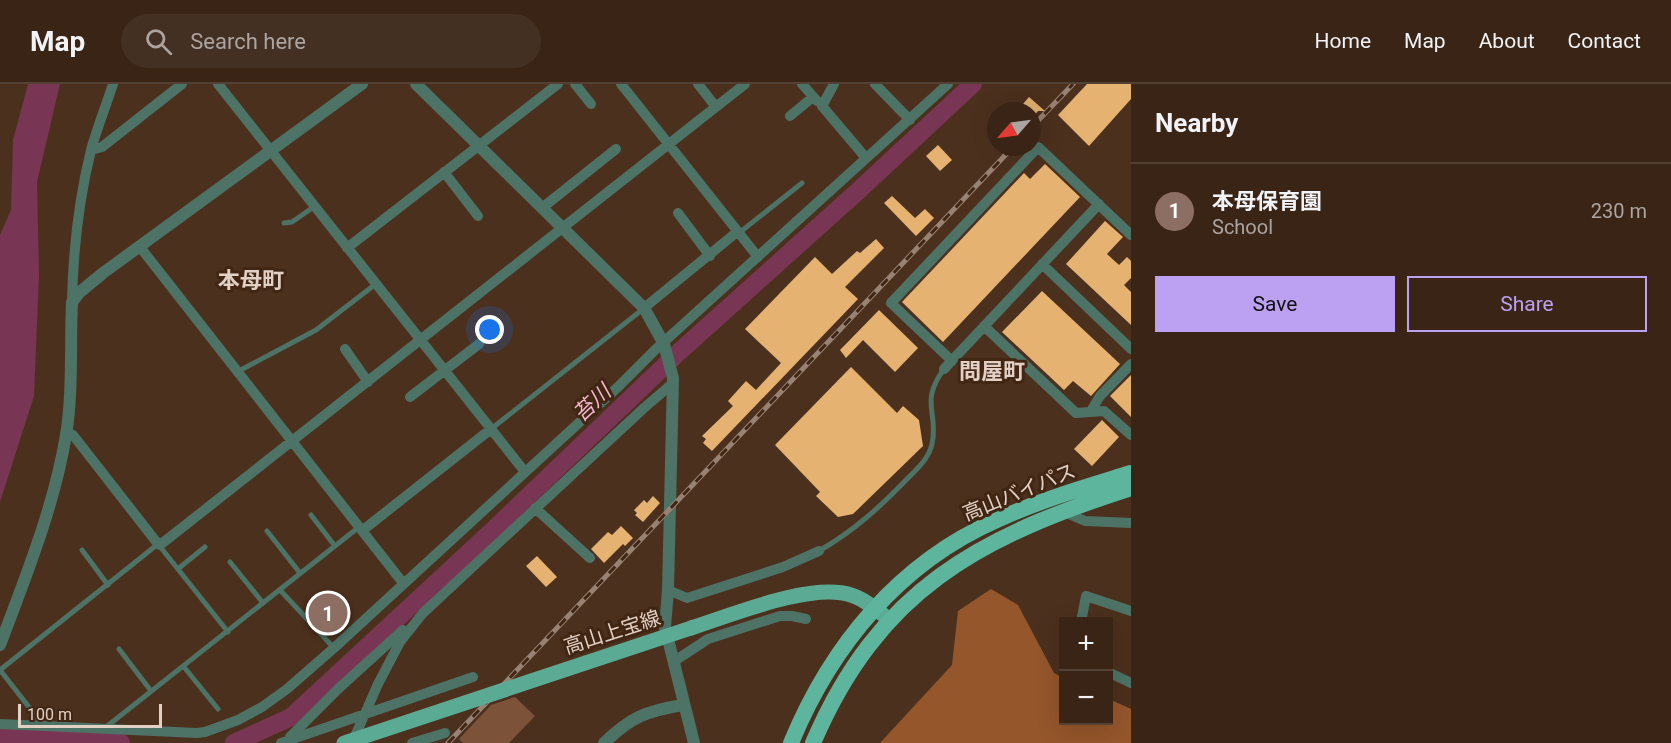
<!DOCTYPE html>
<html lang="en">
<head>
<meta charset="utf-8">
<style>
	:root { --surface:#392416; --page:#443023; --text:#f1f3f6; --muted:#aba4a1; --line:#534135; --accent:#bca0f2 }
	body { margin:0; font-family:Roboto,"Noto Sans JP",sans-serif; background:var(--page); color:var(--text) }
	.controls { position:absolute; right:18px; bottom:18px; display:grid; overflow:hidden; border-radius:0px; box-shadow:0 6px 24px #0002 }
	.controls button { width:54px; height:54px; display:grid; place-items:center; padding:0; border:0; border-bottom:2px solid var(--line); background:var(--surface); color:var(--text); font:30px sans-serif }
	.compass { position:absolute; left:987px; top:18px; width:54px; height:54px; border-radius:50%; background:var(--surface); box-shadow:0 6px 24px #0002; rotate:242deg }
	.scale { position:absolute; left:18px; bottom:15px; width:144px; box-sizing:border-box; padding-left:6px; border:3px solid #e2d0c5; border-top:0; font-size:16px; line-height:21px; white-space:nowrap; color:#e2d0c5; -webkit-text-stroke:4px #412614; paint-order:stroke }
	.you { position:absolute; left:490px; top:246px; width:21px; height:21px; margin:-15px; border:4px solid #fff; border-radius:50%; background:#1a73e8; box-shadow:0 0 0 9px #1a73e833 }
	.badge { display:grid; place-items:center; width:39px; height:39px; border-radius:50%; background:var(--accent); color:#fff; font-size:20px; font-weight:700 }
	.pin { position:absolute; translate:-50% -50%; border:3px solid #fff; box-shadow:0 2px 6px #0006 }
	.list { margin:0; padding:0; list-style:none }
	h2 { display:flex; justify-content:space-between; align-items:center; height:78px; margin:0; padding:0 24px; font-size:26px }
	h2 small { font-size:20px; font-weight:400; color:var(--muted) }
	.list li { display:grid; grid-template-columns:39px 1fr auto; gap:18px; align-items:center; box-sizing:border-box; height:96px; padding:0 24px; border-top:2px solid var(--line) }
	.list b { display:block; font-size:22px; white-space:nowrap }
	.list p { margin:0; font-size:20px; white-space:nowrap; color:var(--muted) }
	.list em { font-size:20px; font-style:normal; color:var(--muted) }
	.actions { display:flex; gap:12px; padding:18px 24px }
	.actions a { flex:1; padding:14px 0; border:2px solid var(--accent); border-radius:0px; text-align:center; font-size:21px; color:var(--accent) }
	.actions .main { background:var(--accent); color:#111 }
	.icon { flex:none; width:33px; height:33px; fill:none; stroke:currentColor; stroke-width:2; stroke-linecap:round; stroke-linejoin:round }
	.map { position:relative; flex:none; width:1131px; height:659px; overflow:hidden }
	header { display:flex; align-items:center; gap:36px; box-sizing:border-box; height:84px; padding:0 30px; background:var(--surface); border-bottom:2px solid var(--line) }
	header strong { font-size:28px }
	nav { display:flex; gap:33px; margin-inline-start:auto; font-size:21px }
	.search { width:420px; height:54px; background:var(--page); display:flex; align-items:center; gap:15px; box-sizing:border-box; padding:0 21px; border-radius:33px; color:var(--muted); font-size:22px }
	main { display:flex }
	aside { flex:1; background:var(--surface) }
	.map>svg:first-child { display:block }
	.green { fill:#7c5339 }
	.forest { fill:#95562b }
	.water { fill:#783554 }
	.lines { fill:none; stroke-linecap:round; stroke-linejoin:round }
	.river { stroke:#783554; stroke-width:18 }
	.building { fill:#e5b271 }
	.service { stroke:#4d7266; stroke-width:5 }
	.minor { stroke:#4d7266; stroke-width:10 }
	.tertiary { stroke:#4d7266; stroke-width:12 }
	.primary { stroke:#5baa93; stroke-width:15 }
	.trunk { stroke:#5cb59c; stroke-width:16 }
	.rail-casing { stroke:#988273; stroke-width:5 }
	.rail { stroke:#412614; stroke-width:3; stroke-dasharray:9; stroke-linecap:butt }
	.primary-bridge { stroke:#5baa93; stroke-width:15 }
	.labels { text-anchor:middle; stroke-width:6; stroke-linejoin:round; paint-order:stroke }
	.street-label { font-size:20px; fill:#e2d0c5; stroke:#412614 }
	.water-label { font-size:21px; font-style:italic; fill:#f6b7d1; stroke:#412614 }
	.quarter-label { font-size:22px; font-weight:bold; fill:#e2d0c5; stroke:#412614 }
</style>
</head>
<body>
<header>
<strong>Map</strong>
<div class="search"><svg class="icon" aria-label="search" viewBox="0 0 24 24"><circle cx="10" cy="10" r="6"/><path d="M15 15l6 6"/></svg>Search here</div>
<nav><a>Home</a><a>Map</a><a>About</a><a>Contact</a></nav>
</header>
<main>
<div class="map">
<svg width="1131" height="659" viewBox="0 0 1131 659">
	<rect width="100%" height="100%" fill="#4c301e"/>
	<path class="green" d="M515 613 535 632 509 659H463L459 655 491 621Z"/>
	<path class="forest" d="M991 505 1018 521 1054 589 1063 594 1064 636H1108L1109 615 1131 625V659H880L952 581 958 527Z"/>
	<path class="water" d="M28 0H60L37 98 39 191 34 312 0 418V151L11 126 13 56Z"/>
	<g class="lines">
		<path class="river" d="M0 652 121 659
			M234 659 291 633 495 444 680 267 857 108 973 0"/>
	</g>
	<path class="building" d="M1087 0H1131V15L1089 62 1058 31Z
		M1029 13 1045 27H1038L1032 34V27H1017Z
		M938 61 952 76 940 87 926 72Z
		M1045 80 1080 113 943 258 902 218 1024 89 1030 95Z
		M892 112 915 134 925 125 934 134 916 152 884 119Z
		M1105 137 1123 153 1107 170 1119 181 1127 173 1131 177V194L1124 201 1131 208V241L1066 180Z
		M876 155 884 164 845 203 858 215 712 367 703 359 706 355 702 352 733 322 728 317 746 297 756 306 781 279 745 245 815 173 832 190 857 167 860 169Z
		M1042 207 1120 280 1091 312 1073 297 1064 306 1002 248Z
		M879 226 918 264 895 288 863 256 846 274 840 266Z
		M851 283 897 329 903 322 919 336 923 362 853 430 838 433 816 412 820 408 775 361Z
		M1131 291V333L1110 312Z
		M1102 336 1119 353 1092 382 1074 365Z
		M653 412 660 419 643 438 635 431 637 429 634 426 644 416 647 419Z
		M621 442 633 454 625 462 623 460 604 479 591 465 608 448 612 451Z
		M537 472 557 493 546 503 526 482Z"/>
	<g class="lines">
		<path class="service" d="M284 139 292 138 315 122
			M739 149 802 99
			M237 288 316 246 377 199
			M491 345 643 225
			M311 431 335 462
			M267 447 300 489
			M82 466 108 501
			M819 467C855 446 880 423 908 394 918 384 929 374 932 360 939 328 919 319 944 285
			M230 478 263 519
			M179 484 205 463
			M280 506 334 564
			M119 565 151 607
			M184 583 218 625
			M43 641 0 586 158 460 228 548
			M106 643 359 443"/>
		<path class="minor" d="M218 0 525 388
			M575 0 591 20
			M621 0 758 173
			M698 0 716 23
			M802 0 817 17
			M834 0 822 22 866 74
			M875 0 910 36
			M790 32 813 13
			M91 66 102 63 182 0
			M444 88 478 132
			M542 124 616 65
			M678 129 710 172
			M140 163 403 499
			M347 164 558 0
			M1042 180 1131 265
			M72 218C73 167 79 115 91 66 97 44 106 22 113 0
			M644 224 737 148
			M984 242 1076 329 1104 327 1131 351
			M345 265 368 298
			M952 277 891 219 1038 63 1131 151
			M944 285 1099 120
			M410 313 479 260
			M1091 327 1100 312 1131 280
			M67 349 73 351 158 460
			M535 424 590 474
			M1062 427 1085 437 1131 439
			M363 446 491 345
			M160 461 745 0
			M668 506 687 514 783 483 819 467
			M1081 538 1086 512 1131 527
			M673 578 708 555 780 532H792L806 535
			M1108 588 1131 599
			M0 640 197 649 205 648 238 636 262 623 287 605 334 564 619 302 656 265 948 0
			M290 653 338 605 403 546
			M281 659 473 593
			M352 659 378 600 400 558 423 529 644 324 673 299
			M412 659 445 649"/>
		<path class="tertiary" d="M416 0 644 224 664 260 673 294 668 506 665 543 694 659
			M0 561C26 492 54 423 66 351 73 308 70 262 72 218L80 208 103 189 362 0
			M604 659C631 633 646 627 683 621"/>
		<path class="primary" d="M691 544C732 531 811 498 851 511 865 515 878 527 890 536"/>
		<path class="trunk" d="M791 659C831 562 899 479 997 436 1040 416 1086 403 1131 389
			M813 659C879 505 979 453 1131 404"/>
		<g class="rail-casing">
			<path id="rail" d="M1032 43 1073 0
				M448 659 1013 63"/>
		</g>
		<use href="#rail" class="rail"/>
		<path class="primary-bridge" d="M344 659 691 544"/>
	</g>
	<g class="labels">
		<g class="street-label">
			<text transform="translate(1019 408) rotate(-22)" y="7">高山バイパス</text>
			<text transform="translate(612 548) rotate(-18)" y="7">高山上宝線</text>
		</g>
		<g class="water-label">
			<text transform="translate(592 319) rotate(-43)" y="7">苔川</text>
		</g>
		<g class="quarter-label">
			<text x="251" y="204">本母町</text>
			<text x="992" y="295">問屋町</text>
		</g>
	</g>
</svg>
<div class="controls">
<button>+</button>
<button>−</button>
</div>
<svg class="compass" viewBox="-18 -18 36 36"><path d="M0-13l5 13h-10z" fill="#e53935"/><path d="M0 13l5-13h-10z" fill="#aba4a1"/></svg>
<div class="scale">100 m</div>
<div class="you"></div>
<div class="pin badge" style="left:328px;top:529px;background:#8d6e63">1</div>
</div>
<aside>
<h2>Nearby<small></small></h2>
<ul class="list">
<li><span class="badge" style="background:#8d6e63">1</span><div><b>本母保育園</b><p>School</p></div><em>230 m</em></li>
</ul>
<div class="actions"><a class="main">Save</a><a>Share</a></div>
</aside>
</main>
</body>
</html>
